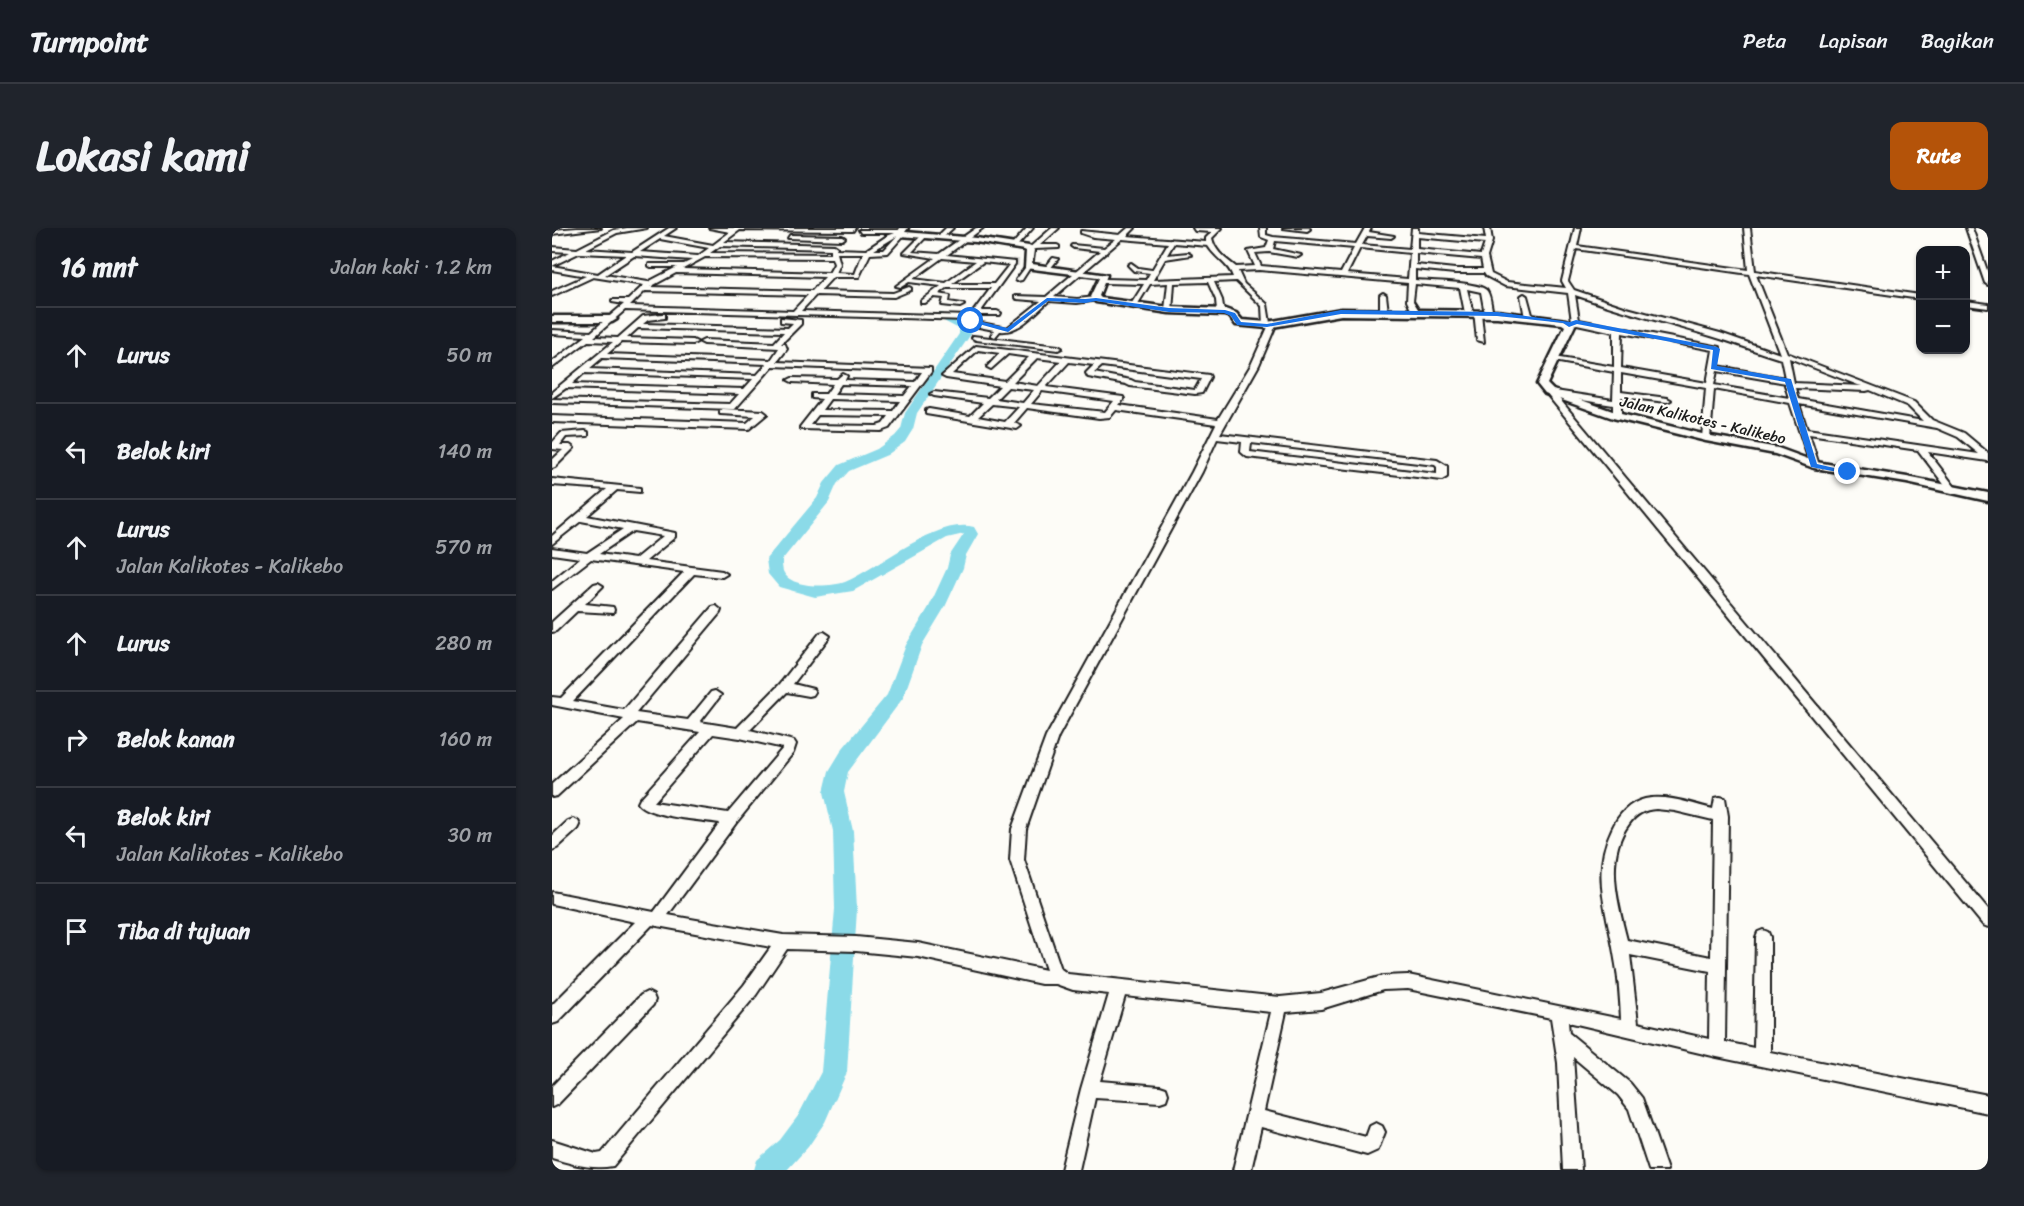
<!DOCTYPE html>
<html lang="id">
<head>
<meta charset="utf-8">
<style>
	:root { --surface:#171b24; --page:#20242c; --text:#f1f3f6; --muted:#9ea1a6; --line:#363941; --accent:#b45309 }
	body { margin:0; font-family:Sriracha,sans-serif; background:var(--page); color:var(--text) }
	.controls { position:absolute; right:18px; top:18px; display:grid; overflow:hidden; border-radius:12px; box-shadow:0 2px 4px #0004 }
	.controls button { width:54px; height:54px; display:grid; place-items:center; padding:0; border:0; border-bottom:2px solid var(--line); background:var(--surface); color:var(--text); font:30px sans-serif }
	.stop { position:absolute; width:18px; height:18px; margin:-14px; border:4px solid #1a73e8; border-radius:50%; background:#fff }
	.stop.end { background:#1a73e8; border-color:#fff; box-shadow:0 2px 6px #0008 }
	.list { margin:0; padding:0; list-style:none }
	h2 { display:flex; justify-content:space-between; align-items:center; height:78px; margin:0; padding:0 24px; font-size:26px }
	h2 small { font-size:20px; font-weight:400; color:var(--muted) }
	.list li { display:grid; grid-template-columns:39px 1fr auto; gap:18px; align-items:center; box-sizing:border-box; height:96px; padding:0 24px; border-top:2px solid var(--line) }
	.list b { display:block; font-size:22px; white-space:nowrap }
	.list p { margin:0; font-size:20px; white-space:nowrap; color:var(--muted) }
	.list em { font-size:20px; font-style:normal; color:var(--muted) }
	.icon { flex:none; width:33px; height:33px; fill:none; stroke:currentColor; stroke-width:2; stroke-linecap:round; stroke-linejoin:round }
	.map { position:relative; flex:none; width:1436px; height:942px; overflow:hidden; border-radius:12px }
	header { display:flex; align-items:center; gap:36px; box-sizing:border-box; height:84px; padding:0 30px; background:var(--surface); border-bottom:2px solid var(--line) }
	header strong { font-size:28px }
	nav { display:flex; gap:33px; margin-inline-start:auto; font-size:21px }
	.intro { display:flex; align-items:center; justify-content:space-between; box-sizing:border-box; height:144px; padding:0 36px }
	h1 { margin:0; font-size:42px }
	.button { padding:15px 27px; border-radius:12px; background:var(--accent); color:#fff; font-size:21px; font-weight:700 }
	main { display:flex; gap:36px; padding:0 36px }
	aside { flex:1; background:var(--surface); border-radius:12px; box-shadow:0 2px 4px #0004 }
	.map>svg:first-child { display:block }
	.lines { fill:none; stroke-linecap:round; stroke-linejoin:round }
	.river { fill:#8bdae8; fill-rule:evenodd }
	.minor-tunnel { stroke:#dbdad6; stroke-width:7; stroke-dasharray:7 4; stroke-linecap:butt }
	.minor-casing { stroke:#1c1c1c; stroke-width:4 }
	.tertiary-casing { stroke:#1c1c1c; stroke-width:5 }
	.minor { fill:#fdfcf7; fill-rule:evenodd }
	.tertiary { fill:#fdfcf7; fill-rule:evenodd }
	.route { fill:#1a73e8 }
	.labels { text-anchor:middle; stroke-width:4.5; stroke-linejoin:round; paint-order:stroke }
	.far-street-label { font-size:15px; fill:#1c1c1c; stroke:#fdfcf7 }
</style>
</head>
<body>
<header>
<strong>Turnpoint</strong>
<nav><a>Peta</a><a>Lapisan</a><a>Bagikan</a></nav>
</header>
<div class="intro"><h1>Lokasi kami</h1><a class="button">Rute</a></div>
<main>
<aside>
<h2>16 mnt<small>Jalan kaki · 1.2 km</small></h2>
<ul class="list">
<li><svg class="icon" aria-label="ahead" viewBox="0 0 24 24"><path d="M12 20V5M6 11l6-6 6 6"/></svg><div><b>Lurus</b></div><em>50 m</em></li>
<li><svg class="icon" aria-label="left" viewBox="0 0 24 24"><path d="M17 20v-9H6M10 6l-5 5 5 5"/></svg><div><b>Belok kiri</b></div><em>140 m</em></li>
<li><svg class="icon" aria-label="ahead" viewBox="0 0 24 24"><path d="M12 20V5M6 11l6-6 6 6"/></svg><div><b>Lurus</b><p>Jalan Kalikotes - Kalikebo</p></div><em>570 m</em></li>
<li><svg class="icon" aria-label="ahead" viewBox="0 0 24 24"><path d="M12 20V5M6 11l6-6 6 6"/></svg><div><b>Lurus</b></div><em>280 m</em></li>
<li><svg class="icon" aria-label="right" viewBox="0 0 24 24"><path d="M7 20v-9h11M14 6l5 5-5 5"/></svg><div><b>Belok kanan</b></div><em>160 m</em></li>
<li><svg class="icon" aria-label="left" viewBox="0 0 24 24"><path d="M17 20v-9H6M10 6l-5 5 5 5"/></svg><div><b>Belok kiri</b><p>Jalan Kalikotes - Kalikebo</p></div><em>30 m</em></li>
<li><svg class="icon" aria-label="arrive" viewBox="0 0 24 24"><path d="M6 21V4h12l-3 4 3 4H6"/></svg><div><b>Tiba di tujuan</b></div></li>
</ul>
</aside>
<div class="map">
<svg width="1436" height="942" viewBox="0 0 1436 942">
	<rect width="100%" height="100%" fill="#fdfcf7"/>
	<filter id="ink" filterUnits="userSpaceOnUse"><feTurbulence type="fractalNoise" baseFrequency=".0167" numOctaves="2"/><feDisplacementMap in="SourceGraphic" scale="12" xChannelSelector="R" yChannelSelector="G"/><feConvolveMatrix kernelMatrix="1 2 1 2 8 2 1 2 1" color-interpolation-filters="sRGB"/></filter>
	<g filter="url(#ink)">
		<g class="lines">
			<path class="river" d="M390 85 416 97 419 106 365 185 361 201 353 214 335 227 297 243 285 256 277 274 230 332C230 335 230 342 232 345 241 361 279 359 293 354 328 339 385 289 422 299L426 306 414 327 411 340 393 379 370 417 351 470 296 544 292 564 301 603 305 681 295 844 273 894 256 919 235 942H202L205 932 228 912 246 888 269 844 283 681 281 603 272 564 277 543 291 520 335 467 354 417 377 379 395 340 398 327 412 306 395 310 301 363 263 369 227 359 216 346 214 331 265 270 272 255 287 237 325 221 343 208 349 201 353 185 407 106V101L386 90V86Z"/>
			<path class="minor-tunnel" d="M460 34 475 35"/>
			<g class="minor-casing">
				<path id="minor" d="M25 0H49L0 6V2Z
					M75 0H95L65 5 34 21 80 24 117 0H124L112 8 161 17 178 4 157 0H303L301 3 188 2 172 14 282 17 285 19 284 21 314 22 335 8 343 5H309L307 2H349L353 6 336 25 318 26 307 49H281L268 63 341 65 357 59 359 60V62L342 69 264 67 249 83 418 88 439 60H395L387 66 398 68 397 74 410 76 412 77 408 79 390 77 392 70 382 69 373 75H369V73L389 58 357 54 349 59 344 58 383 30 352 25 370 7 375 8 360 24 387 26 424 0H431L395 27 463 34V36L429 83H445L449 85 448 87H426L424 94 455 100 489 73 465 71 463 70V68L494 69 548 23 522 20 519 18 520 17 552 20 564 11 541 9 529 5V3L568 7 576 0H583L575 8 654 14V10L660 4 643 3 641 0H670L660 10C663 24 674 31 684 39L703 38 696 23 714 20 717 12 709 9 708 0H714V7L721 9 804 16 813 0H819L817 4 842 8 839 10 815 8 810 17 858 21 860 0H866V5L934 11 932 0H938L940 13 935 29 939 46 955 54 1014 60 1010 53 1023 0H1029L1025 18 1196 42 1192 0H1198L1203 43 1368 67V71L1204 47 1235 125 1362 174 1380 192 1412 205 1436 225V233L1376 224 1403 259V263H1397L1366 222 1257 206 1267 237 1262 240 1259 239 1238 175 1162 161 1158 210 1154 213 1150 210 1154 160 1069 145V164L1115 170 1119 172 1115 174 1069 169V188L1065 191 1061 188V177L1005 168 1436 681V699L1431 697 993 164 997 162 1061 172 1062 144 1002 133 998 131 1002 129 1062 139V104L1025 96 1015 99V95L1020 93 1016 65 953 58 934 48 932 45H903L863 41V52C876 53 930 54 935 63 939 69 939 79 941 86L937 88 933 86 929 64 915 61 921 85 917 87 913 85 908 60 863 56 861 73 868 84 864 86H861L855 73 856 55 707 42 686 43 692 56 715 76 718 95 724 97 707 137 668 206 885 232 895 238V249L890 252 695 229 689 224 690 214 665 211 650 244 506 509 474 601 472 632 509 741 516 746 728 769 769 765 831 748 856 747 1069 791C1068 771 1067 751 1063 731 1056 685 1038 646 1060 601 1067 586 1077 575 1093 571 1115 566 1140 576 1161 581L1163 570 1168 569 1173 570 1176 588 1173 814 1202 820 1204 709 1206 704 1211 702 1216 704 1218 709V824L1436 867V885L1165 829 1016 794 1017 805 1078 855 1090 870 1115 942H1097L1077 881 1066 867 1021 829 1029 942H1011L1006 835 999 790 856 761 831 762 769 781 734 784 712 883 814 909 818 898 824 895 830 898 833 904 826 922 815 927 709 899 699 942H681L719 784 573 768 548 853 608 858 614 860 616 866 614 872 608 874 543 870 527 942H509L529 861 557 766 521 762 504 756H489L366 729 304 723 235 721 204 767 61 938C40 942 20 936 0 930V912L44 926 50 925 192 757 219 719 100 697 6 794 0 796V777L83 694 0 676V664L102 684 168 595C151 592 95 589 86 575L88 571 148 504 85 494 5 568 0 569V556L72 491 0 477V469L9 470 132 344 39 331 0 361V353L28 330 0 326V320L35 325 71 301 29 293 0 316V308L55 261 0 257V251L88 260V264L65 262 35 288 123 305V309L94 333 170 343 175 346 170 349 142 346 21 473 72 482 160 379 164 378 169 382 168 385 84 485 136 492 159 464 163 463 169 467 148 494 185 500 228 456 268 405 272 404 278 408 241 456 261 461 263 464 261 467 257 468 235 464 198 502 242 513 244 516 241 525 184 595 116 687 231 707 304 709 366 715 494 742 458 632 460 601 494 509 640 244 664 196 564 182 558 189 547 190 475 180 462 195 469 198 465 201 374 186V182L377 181 418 188 431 175 382 168 378 166 382 164 436 170 448 158 394 150 390 148 424 118 657 147 658 149 650 165 643 166 578 158 574 156 536 149 534 145 542 137 517 134 494 159 571 169 572 171 567 177 666 191 699 137 716 99 711 97 710 78 684 53 662 54 670 72 672 85 665 83 664 72 656 54 622 55 620 84 613 82 616 55 598 56 584 79H580L578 78 592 56 552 55 549 53 552 51 594 52 598 45 582 43 576 37 579 35 586 40 600 42 616 15 570 11 502 69 525 71 544 69 546 70V72L525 75 497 73C483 85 467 105 448 103L443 109 439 107 442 102 417 97 416 92 73 82 42 109 66 110 91 88 110 86H113V90L96 92 91 96 236 100 241 95 229 94V90L249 92V96L229 116H233L235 121 225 134 379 140V144L337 200 329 203 249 201 248 199 270 171 260 170V166H274L281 156 240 154 236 152 240 150 285 151 291 146 295 148 293 152 363 154 370 144 221 138 183 181H180L0 175V171L178 176 187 166 14 160 0 170V164L61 114 36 113 0 140V134L34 108 0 106V102L39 104 72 76 60 74V72H76L92 57 41 49 0 68V63L34 48 0 42V38L46 46 74 27 27 25 0 38V33L18 24 0 23V19L25 21 62 2ZM345 8 332 22H322ZM865 9 933 15 929 27 865 21ZM108 11 157 20 146 28 88 24ZM723 13 802 20 789 45 709 38 703 25 717 24 746 29 749 27 721 21ZM622 15 656 18C663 30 677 36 681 49L601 52 613 31 639 27 636 25 615 27ZM168 18 279 21V26L158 25ZM808 20 858 25 856 51 795 46ZM1024 21 1197 46 1228 126 1168 105 1075 80 1022 62 1016 53ZM285 25H311L303 46 284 45 288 36ZM864 25 929 31 931 41H903L864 37ZM82 28 140 32 132 36H97V38L99 39H125L96 54 53 47ZM153 29 280 30 282 36 277 45 131 41ZM390 30 424 33 394 55 361 51ZM431 34 457 37 442 56H400ZM124 45 273 49 260 63 98 59ZM93 63 256 67 241 83 78 78ZM1023 67C1068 83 1114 95 1159 108 1183 115 1205 124 1229 131L1233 150 1166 138 1168 119 1027 92ZM86 100 232 104 222 115 152 112 148 114 152 116 227 120 219 132 55 126 69 114 141 116 145 114 141 112 75 110ZM1070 105 1161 122 1155 155 1069 140ZM426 122 448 125 435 139 439 141 456 126 477 129 453 153 400 146ZM50 130 215 136 205 147 37 141ZM485 130 509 133 486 158 461 154ZM1237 130 1306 157 1310 158 1242 155ZM550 138 649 151 643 162 583 154 579 152 542 145ZM1165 143 1234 155 1233 157 1237 170 1162 157ZM32 145 201 151 192 161 20 156ZM289 156 360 158 352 168 282 166ZM456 159 482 162 471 175 444 171ZM1243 160 1314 163 1318 162 1356 178 1371 193 1246 171ZM490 163 562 173 553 184 479 176ZM278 171 348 173 341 183 270 182ZM440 176 467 179 453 194 426 189ZM1247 176 1385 200 1406 209 1427 226 1255 201ZM266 187 337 188 331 196 325 198 258 197ZM699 215 883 237 885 239V246L698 224ZM81 303 111 308 83 331 47 326ZM161 506 188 510 231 520 176 585 102 574ZM1104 581 1123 583 1161 592 1159 729 1075 712C1066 676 1052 629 1077 596 1084 586 1092 582 1104 581ZM1078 727 1158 743 1157 811 1086 795Z
					M394 0H401L390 10H386V8Z
					M475 0H481L464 19H460V17Z
					M500 0H507L488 17H505L507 18V20L483 21 476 23V21Z
					M731 0H757L758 1 755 3Z
					M1414 0H1420L1436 45V57L1433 55Z
					M238 7 290 8 293 10 290 12 236 10Z
					M501 30 506 31 497 42H493L492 41Z
					M476 36 479 38 470 52 465 53 464 52Z
					M831 65 834 67 836 84 832 86 828 84V67Z
					M972 66 975 68 981 90 977 92 973 90 969 68Z
					M1414 73 1436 76V80L1414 77Z
					M922 83 929 85 932 114 925 112Z
					M421 108 506 118 510 120 506 122 424 112 420 110Z
					M171 181 211 183 215 186 197 201 0 194V188L195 195 203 188 168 186V182Z
					M33 203 36 204V208L14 209 8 217H18L22 220 3 239 0 240V232L11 222 0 221V215L9 205Z
					M46 355 51 358 33 376 61 379 62 382 61 385 25 383 4 403 0 404V394L42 356Z
					M21 591 26 593 28 597 26 601 5 620 0 622V608L16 593Z
					M95 764 101 767 103 772 101 777 6 876 0 879V858L89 767Z"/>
			</g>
			<g class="tertiary-casing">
				<path id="tertiary" d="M348 0H356L353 4 424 10 477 18 482 22 480 36 555 47 547 68 549 70 617 79 673 81 684 85 690 92 715 94 789 81 945 83 1015 92 1023 97 995 156 1001 162 1069 186 1154 207 1226 220 1264 234 1355 249 1436 265V273L1355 255 1262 240 1223 226 1154 213 1061 190 993 166 985 156 1013 98 1010 96 945 89 789 87 715 100 684 97 678 89 672 87 617 85 544 74 538 69 547 50 545 49 473 40 474 23 472 22 424 14 348 8 344 6Z
					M0 88H60L65 91 60 94H0Z"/>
			</g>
			<use href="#minor" class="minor"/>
			<use href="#tertiary" class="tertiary"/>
		</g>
	</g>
	<path class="route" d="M495 70 533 71 544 70 617 80 673 82 683 85 689 94 715 96 789 82 945 84 1018 94 1024 92 1165 119 1168 121 1165 138 1239 151 1265 236 1300 244 1296 246 1259 239 1233 154 1159 141 1161 122 1025 96 1017 99 1011 95 945 88 789 86 715 99 685 97 679 88 672 85 617 84 544 73 533 75 496 73 456 104 416 93 419 91 455 100Z"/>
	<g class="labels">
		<g class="far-street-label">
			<text transform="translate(1151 192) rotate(13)" y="5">Jalan Kalikotes - Kalikebo</text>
		</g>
	</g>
</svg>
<div class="controls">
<button>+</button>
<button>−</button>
</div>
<div class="stop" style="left:419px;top:93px"></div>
<div class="stop end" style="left:1296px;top:244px"></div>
</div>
</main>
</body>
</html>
